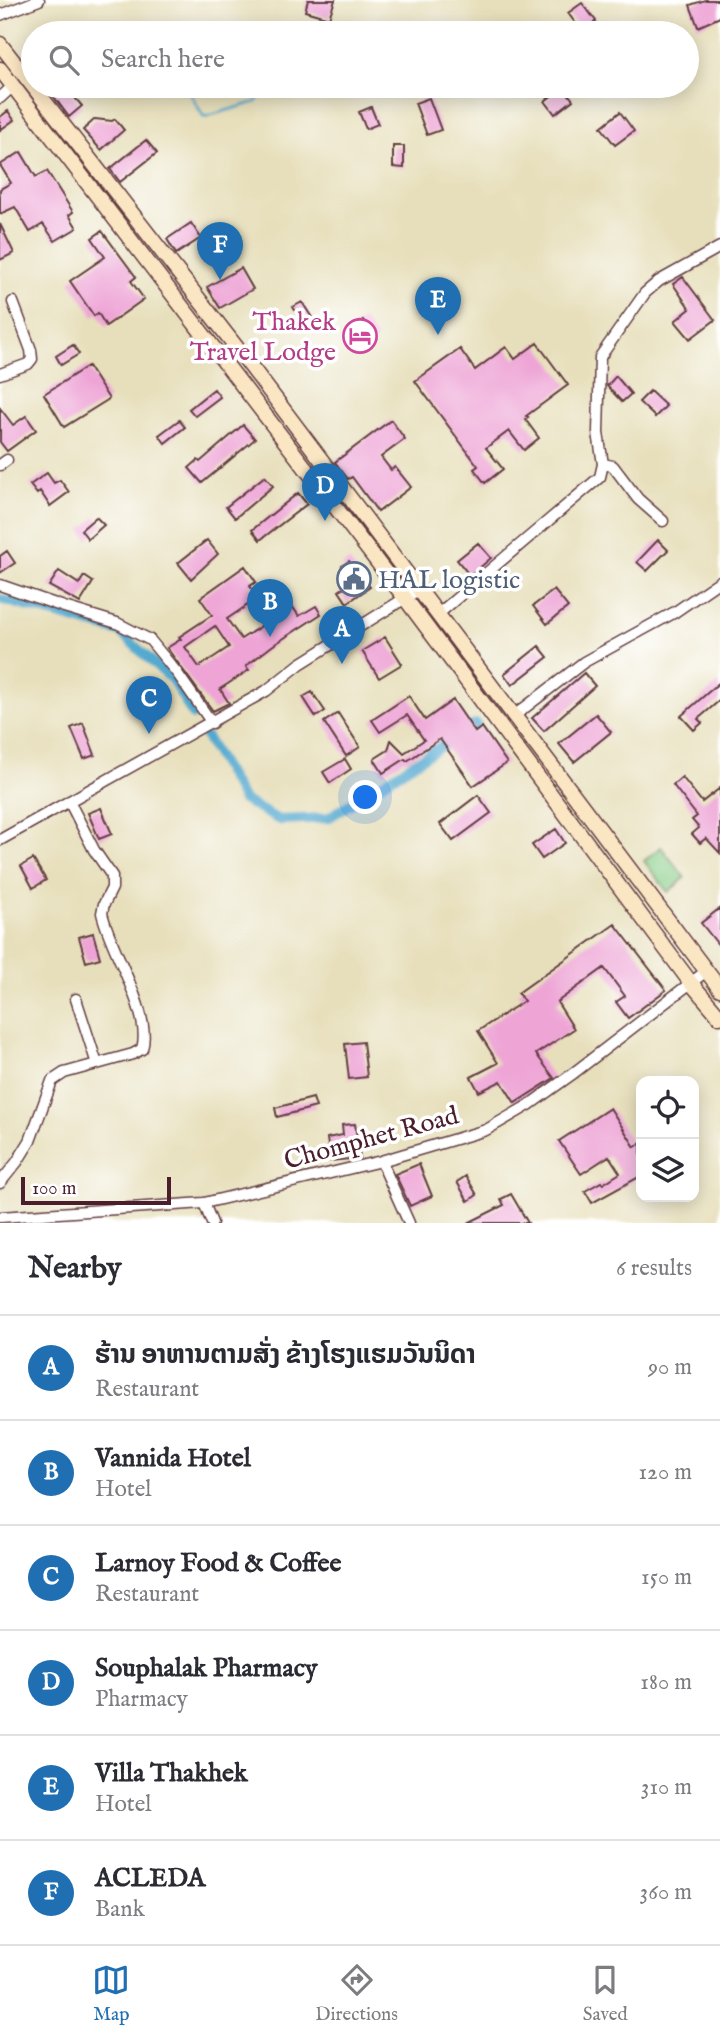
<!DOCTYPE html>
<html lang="en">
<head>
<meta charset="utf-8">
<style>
	:root { --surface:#fff; --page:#f7f7f7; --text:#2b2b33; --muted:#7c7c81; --line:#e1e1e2; --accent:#1f6fb2 }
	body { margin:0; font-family:"IM FELL English","Noto Sans Lao",serif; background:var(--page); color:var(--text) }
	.controls { position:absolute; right:21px; bottom:21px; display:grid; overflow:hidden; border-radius:14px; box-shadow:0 4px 18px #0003 }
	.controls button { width:63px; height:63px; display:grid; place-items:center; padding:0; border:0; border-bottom:2px solid var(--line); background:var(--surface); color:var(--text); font:35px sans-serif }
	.scale { position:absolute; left:21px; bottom:18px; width:150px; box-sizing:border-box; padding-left:7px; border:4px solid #4a1f2b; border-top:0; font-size:19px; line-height:24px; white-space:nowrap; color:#4a1f2b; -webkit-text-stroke:5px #fff; paint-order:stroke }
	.you { position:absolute; left:366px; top:798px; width:24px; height:24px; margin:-18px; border:5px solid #fff; border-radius:50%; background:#1a73e8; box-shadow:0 0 0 10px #1a73e833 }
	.badge { display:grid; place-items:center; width:46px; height:46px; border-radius:50%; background:var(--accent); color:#fff; font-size:23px; font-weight:700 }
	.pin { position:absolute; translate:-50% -58px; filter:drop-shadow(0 2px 4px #0008) }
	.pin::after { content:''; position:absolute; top:37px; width:24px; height:21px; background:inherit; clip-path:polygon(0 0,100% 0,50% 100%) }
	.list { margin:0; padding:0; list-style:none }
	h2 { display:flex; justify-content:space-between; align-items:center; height:91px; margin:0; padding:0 28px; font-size:30px }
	h2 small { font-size:23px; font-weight:400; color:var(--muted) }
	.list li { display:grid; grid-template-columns:46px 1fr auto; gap:21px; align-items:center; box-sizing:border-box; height:105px; padding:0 28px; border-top:2px solid var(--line) }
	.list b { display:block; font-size:26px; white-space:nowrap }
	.list p { margin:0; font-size:23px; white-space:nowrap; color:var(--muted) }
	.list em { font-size:23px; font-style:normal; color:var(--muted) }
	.icon { flex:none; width:38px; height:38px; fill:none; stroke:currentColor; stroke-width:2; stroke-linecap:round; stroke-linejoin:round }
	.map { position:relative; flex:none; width:720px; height:1223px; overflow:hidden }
	.search { position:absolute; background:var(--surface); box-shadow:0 4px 18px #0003; left:21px; right:21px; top:21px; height:77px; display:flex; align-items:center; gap:18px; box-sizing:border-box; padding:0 24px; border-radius:38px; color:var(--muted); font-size:26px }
	.sheet { height:721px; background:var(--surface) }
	nav { display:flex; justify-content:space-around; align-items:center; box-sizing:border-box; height:98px; border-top:2px solid var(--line); background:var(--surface); font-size:19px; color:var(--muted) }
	nav a { display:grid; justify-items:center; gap:4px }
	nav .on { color:var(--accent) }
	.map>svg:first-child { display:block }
	.green { fill:#88cd87; stroke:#697659; stroke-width:2 }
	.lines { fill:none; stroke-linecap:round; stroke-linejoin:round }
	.stream { stroke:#52a9cf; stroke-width:2.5 }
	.canal { stroke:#52a9cf; stroke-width:10 }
	.building { fill:#eea5d6; fill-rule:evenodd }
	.minor-casing { stroke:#623c41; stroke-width:13 }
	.secondary-casing { stroke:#623c41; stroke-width:17 }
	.minor { stroke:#fff; stroke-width:10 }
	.secondary { stroke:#fbe6c4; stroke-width:14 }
	.labels { text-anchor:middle; stroke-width:7; stroke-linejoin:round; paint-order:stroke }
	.hotel-label { font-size:26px; fill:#b23c85; stroke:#fff; text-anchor:end }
	.service-label { font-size:26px; fill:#4e5e75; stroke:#fff; text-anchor:start }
	.street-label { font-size:26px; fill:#4a1f2b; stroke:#fff }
</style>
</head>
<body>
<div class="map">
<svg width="720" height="1223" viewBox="0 0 720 1223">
	<rect width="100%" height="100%" fill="#fff"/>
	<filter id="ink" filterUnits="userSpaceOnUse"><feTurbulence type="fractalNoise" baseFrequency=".0143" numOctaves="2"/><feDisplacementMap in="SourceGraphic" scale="14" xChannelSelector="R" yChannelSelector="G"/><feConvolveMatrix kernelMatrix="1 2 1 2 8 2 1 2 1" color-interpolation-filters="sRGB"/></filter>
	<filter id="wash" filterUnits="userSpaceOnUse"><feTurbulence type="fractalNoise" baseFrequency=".00686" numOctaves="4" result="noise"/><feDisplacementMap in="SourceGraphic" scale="28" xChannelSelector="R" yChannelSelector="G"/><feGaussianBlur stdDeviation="1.57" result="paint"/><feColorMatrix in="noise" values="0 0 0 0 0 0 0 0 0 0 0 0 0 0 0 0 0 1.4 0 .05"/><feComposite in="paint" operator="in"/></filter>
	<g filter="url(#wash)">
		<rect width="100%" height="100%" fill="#e7dfbb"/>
		<path class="green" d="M661 847 685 878 668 892 644 861Z"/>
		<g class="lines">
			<path class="stream" d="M174 86 187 88 204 117 256 102 269 86"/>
			<path class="canal" d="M0 599 120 632 172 680 193 715
				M206 737 243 800 279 820 328 818 476 724"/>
		</g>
		<g id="blocks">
			<path class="building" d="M308 0H335L329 18 305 11Z
				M705 0H720V17L698 27 690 5Z
				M582 3 596 21 582 32 568 13Z
				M46 86H65L82 106 69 117Z
				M563 87 573 100 555 114 545 101Z
				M429 98 441 130 427 135 415 103Z
				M371 107 378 124 366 129 359 112Z
				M8 111 14 120 0 130V117Z
				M620 112 634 131 615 145 601 127Z
				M95 119 112 121 115 119 124 130 101 150 83 130Z
				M146 140 157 153 120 182 110 169Z
				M393 146H404V168L393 167Z
				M21 152 36 177 47 171 73 212 69 215 77 228 55 241 43 224 30 232 15 207 0 214V189L11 183 0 165Z
				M191 223 201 238 176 254 167 239Z
				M0 224 14 253 0 260Z
				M102 231 136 277 131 281 144 299 106 326 98 313 94 316 70 281 105 257 92 238Z
				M241 268 253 289 220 308 207 287Z
				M683 277 715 320 690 339 675 321 690 309 673 284Z
				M302 302 316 324 307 329 293 307Z
				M363 320 377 338 360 351 346 333Z
				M537 343 568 385 526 416 528 417 525 419 539 438 524 450 509 431 486 448 503 469 485 483 474 469 478 466 415 381 460 349 475 370 506 347 515 359Z
				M73 345 79 354 61 365 56 356Z
				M88 366 109 399 64 427 44 394Z
				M616 376 631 394 622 402 607 386Z
				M214 389 220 397 195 416 189 409Z
				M650 391 666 406 655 417 639 402Z
				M0 408 13 425 26 416 36 430 7 451 0 442Z
				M179 420 185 427 165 443 159 435Z
				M391 420 405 439 381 457 391 470 395 467 411 487 378 512 352 477 348 479 335 462Z
				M243 425 255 439 202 483 189 468 198 460 200 462Z
				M47 473 54 483 60 480 69 492 50 506 40 491 37 494 30 485Z
				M265 476 273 486 235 518 226 507Z
				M298 493 307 504 260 540 252 530Z
				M96 517 104 525 88 539 81 530Z
				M207 540 218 554 191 579 178 563Z
				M658 540 668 550 647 571 637 562Z
				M478 543 491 558 470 576 457 560Z
				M7 551 15 563 0 573V556Z
				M349 561 370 587 347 603 339 591 353 581 342 566Z
				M245 566 256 582 250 586 258 598 227 619 241 639 292 606 299 616 316 606 321 614 272 646 246 666 249 670 220 689 229 703 213 711 167 648 181 639 179 637 212 615 200 598ZM215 626 229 647 199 667 185 647Z
				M59 571 79 584 84 576 93 582 80 603 49 586Z
				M554 590 568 607 547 624 533 606Z
				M385 637 402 664 379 678 362 651Z
				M539 646 548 657 512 685 504 674Z
				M584 673 595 686 544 731 532 718Z
				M720 682V700L698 719 702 723 694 730 681 716Z
				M312 692 325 711 316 717 303 697Z
				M409 696 425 720 453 700 475 732 482 727 507 763 473 786 440 739 407 761 405 759 383 773 374 759 388 750 391 740 404 753 424 740 407 715 380 732 372 720Z
				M338 713 360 747 346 756 324 722Z
				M596 714 611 732 574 762 559 744Z
				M83 723 95 755 84 759 71 728Z
				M345 759 351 769 330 783 323 772Z
				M682 777 702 802 720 788V853L706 838 700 843 692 834 699 828 692 820 697 816 673 785Z
				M478 795 491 813 453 841 440 824Z
				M101 808 112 834 99 839 88 813Z
				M556 829 565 843 542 859 532 845Z
				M33 859 46 880 33 888 21 866Z
				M720 908V947L701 923Z
				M615 924 666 990 628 1018 616 1002 625 996 604 968 557 1002 574 1029 536 1054 554 1078 515 1103 501 1081 479 1092 471 1077 498 1063 478 1031 524 1001 518 993Z
				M93 933 100 958 86 962 79 937Z
				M363 1042 367 1077 349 1079 345 1044Z
				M313 1098 316 1107 277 1117 275 1108Z
				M610 1108 635 1147 641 1143V1176L592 1203 585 1191 601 1182 603 1184 620 1173 609 1156 581 1174 559 1141Z
				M355 1124 360 1158 330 1161 327 1138 343 1135 342 1125Z
				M419 1164 432 1196 410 1206 395 1174Z
				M466 1176 477 1195 468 1201 457 1182Z
				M511 1194 528 1223H468L504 1205 501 1199Z"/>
		</g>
	</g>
	<g filter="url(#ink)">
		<use href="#blocks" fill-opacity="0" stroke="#623c41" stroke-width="2"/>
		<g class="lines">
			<g class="minor-casing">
				<path id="minor" d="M0 15 39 0
					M0 98 13 86
					M0 374 28 364 32 359 31 350 13 302
					M603 464 613 466 638 499 663 521
					M0 465 7 460
					M0 585 64 607 117 623 150 640 177 673 212 723
					M437 615 600 477 603 464 598 433 600 357 645 293 659 281 720 247
					M514 716 584 662 675 612 720 581
					M0 840 266 691 300 664 418 590
					M76 999 97 1064
					M381 1161 409 1223
					M0 1183 17 1162 30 1141 52 1081 64 1073 133 1054 142 1049C153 1014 110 950 102 913L104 904 112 888V876L94 850 69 801
					M204 1203 212 1223
					M0 1217 204 1203 381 1161 486 1130 529 1105 571 1075 705 972"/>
			</g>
			<g class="secondary-casing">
				<path id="secondary" d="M0 44 237 348 720 989
					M0 69 405 598 691 983 720 1017"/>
			</g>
			<use href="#minor" class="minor"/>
			<use href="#secondary" class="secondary"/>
		</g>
	</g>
	<defs>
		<g id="hotel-ring" transform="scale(1.75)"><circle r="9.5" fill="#fff" stroke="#d1479c" stroke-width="1.5"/><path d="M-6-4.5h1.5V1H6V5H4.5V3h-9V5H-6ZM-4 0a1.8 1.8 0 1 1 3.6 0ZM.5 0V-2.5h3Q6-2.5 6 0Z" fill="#d1479c"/></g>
		<g id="civic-ring" transform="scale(1.75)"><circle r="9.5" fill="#fff" stroke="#5c6f8a" stroke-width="1.5"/><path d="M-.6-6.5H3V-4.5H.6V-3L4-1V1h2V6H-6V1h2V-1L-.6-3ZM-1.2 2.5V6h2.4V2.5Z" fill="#5c6f8a"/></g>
	</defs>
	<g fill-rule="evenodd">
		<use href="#hotel-ring" x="360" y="336"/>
		<use href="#civic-ring" x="354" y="579"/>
	</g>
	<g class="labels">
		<g class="hotel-label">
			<text x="336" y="330">Thakek<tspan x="336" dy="30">Travel Lodge</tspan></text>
		</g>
		<g class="service-label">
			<text x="378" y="588">HAL logistic</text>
		</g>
		<g class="street-label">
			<text transform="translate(371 1137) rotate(-15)" y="9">Chomphet Road</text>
		</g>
	</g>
</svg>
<div class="controls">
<button><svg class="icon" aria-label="locate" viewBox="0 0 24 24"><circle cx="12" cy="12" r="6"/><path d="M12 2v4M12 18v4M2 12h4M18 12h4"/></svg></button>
<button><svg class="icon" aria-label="layers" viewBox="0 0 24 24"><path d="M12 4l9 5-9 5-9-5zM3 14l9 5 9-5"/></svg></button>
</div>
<div class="scale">100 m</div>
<div class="you"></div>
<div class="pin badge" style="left:342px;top:664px">A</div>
<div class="pin badge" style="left:270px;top:637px">B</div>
<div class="pin badge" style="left:149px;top:734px">C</div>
<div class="pin badge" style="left:325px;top:521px">D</div>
<div class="pin badge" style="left:438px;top:335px">E</div>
<div class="pin badge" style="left:220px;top:280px">F</div>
<div class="search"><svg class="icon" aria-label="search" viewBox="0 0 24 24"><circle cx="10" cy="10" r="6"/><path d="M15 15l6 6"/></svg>Search here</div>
</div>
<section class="sheet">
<h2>Nearby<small>6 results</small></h2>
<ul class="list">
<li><span class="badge">A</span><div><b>ຮ້ານ ອາຫານຕາມສັ່ງ ຂ້າງໂຮງແຮມວັນນິດາ</b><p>Restaurant</p></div><em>90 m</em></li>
<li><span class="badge">B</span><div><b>Vannida Hotel</b><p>Hotel</p></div><em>120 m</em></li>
<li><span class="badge">C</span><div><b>Larnoy Food &amp; Coffee</b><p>Restaurant</p></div><em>150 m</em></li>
<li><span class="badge">D</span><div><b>Souphalak Pharmacy</b><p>Pharmacy</p></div><em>180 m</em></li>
<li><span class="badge">E</span><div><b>Villa Thakhek</b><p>Hotel</p></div><em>310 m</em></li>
<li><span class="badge">F</span><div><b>ACLEDA</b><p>Bank</p></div><em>360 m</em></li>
</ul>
</section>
<nav>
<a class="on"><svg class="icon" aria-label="map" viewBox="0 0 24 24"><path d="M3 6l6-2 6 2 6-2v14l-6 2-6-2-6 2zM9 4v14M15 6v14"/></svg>Map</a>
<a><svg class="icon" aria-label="directions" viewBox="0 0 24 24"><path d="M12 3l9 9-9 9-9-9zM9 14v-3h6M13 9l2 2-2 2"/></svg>Directions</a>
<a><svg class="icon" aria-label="saved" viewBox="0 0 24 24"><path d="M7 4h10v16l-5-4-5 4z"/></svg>Saved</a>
</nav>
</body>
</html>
